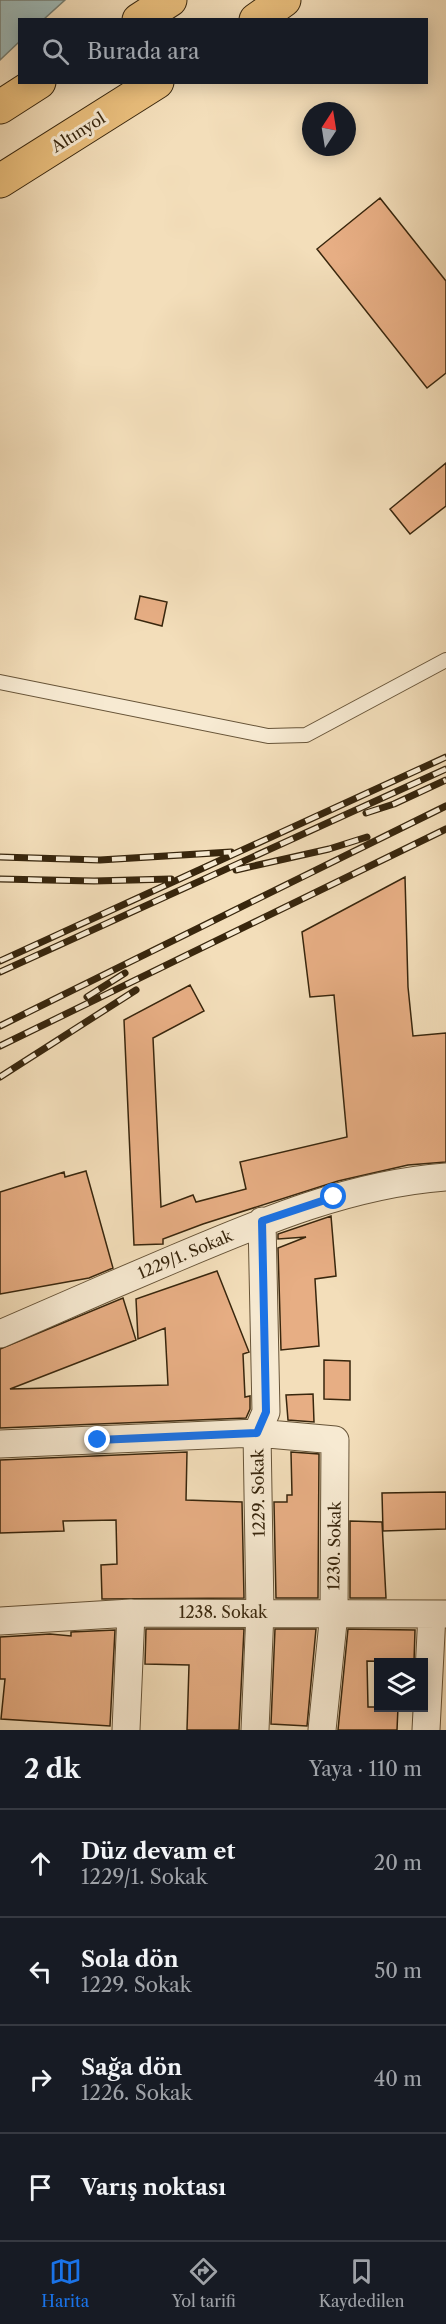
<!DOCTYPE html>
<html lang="tr">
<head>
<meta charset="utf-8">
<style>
	:root { --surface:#171b24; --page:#242831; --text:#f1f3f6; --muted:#9ea1a6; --line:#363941; --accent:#1a73e8 }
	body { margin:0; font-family:"Libre Caslon Text",serif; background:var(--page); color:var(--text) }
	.controls { position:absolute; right:18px; bottom:18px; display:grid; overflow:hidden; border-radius:0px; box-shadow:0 3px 15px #0003 }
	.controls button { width:54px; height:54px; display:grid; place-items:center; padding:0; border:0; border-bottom:2px solid var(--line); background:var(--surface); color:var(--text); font:30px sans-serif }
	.compass { position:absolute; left:302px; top:102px; width:54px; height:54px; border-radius:50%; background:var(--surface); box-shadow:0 3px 15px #0003; rotate:12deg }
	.stop { position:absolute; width:18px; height:18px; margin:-14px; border:4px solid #1a73e8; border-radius:50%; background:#fff }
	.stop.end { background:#1a73e8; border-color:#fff; box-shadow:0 2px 6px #0008 }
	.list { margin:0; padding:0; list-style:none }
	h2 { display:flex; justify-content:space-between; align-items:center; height:78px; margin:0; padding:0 24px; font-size:26px }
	h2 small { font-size:20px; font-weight:400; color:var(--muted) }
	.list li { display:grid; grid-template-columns:39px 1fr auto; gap:18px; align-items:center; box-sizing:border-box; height:108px; padding:0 24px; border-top:2px solid var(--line) }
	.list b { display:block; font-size:22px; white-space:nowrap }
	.list p { margin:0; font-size:20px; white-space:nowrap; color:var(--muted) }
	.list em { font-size:20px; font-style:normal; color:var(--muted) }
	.icon { flex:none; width:33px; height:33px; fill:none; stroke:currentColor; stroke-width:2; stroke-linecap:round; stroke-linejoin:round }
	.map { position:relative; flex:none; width:446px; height:1730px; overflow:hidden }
	.search { position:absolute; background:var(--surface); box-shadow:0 3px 15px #0003; left:18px; right:18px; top:18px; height:66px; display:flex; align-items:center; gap:15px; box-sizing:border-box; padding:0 21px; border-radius:0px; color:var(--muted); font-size:22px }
	.sheet { height:510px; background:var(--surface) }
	nav { display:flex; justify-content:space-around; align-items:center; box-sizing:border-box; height:84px; border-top:2px solid var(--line); background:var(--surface); font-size:16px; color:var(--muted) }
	nav a { display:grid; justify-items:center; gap:3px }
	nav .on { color:var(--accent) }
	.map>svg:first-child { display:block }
	.water { fill:#9ebab8; stroke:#757f74; stroke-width:1.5 }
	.building { fill:#e7ae84; stroke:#38260d; stroke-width:1.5 }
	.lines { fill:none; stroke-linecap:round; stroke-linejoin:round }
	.service-casing { stroke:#675438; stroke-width:16 }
	.minor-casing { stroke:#675438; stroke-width:29 }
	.trunk-casing { stroke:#38260d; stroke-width:35 }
	.service { stroke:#f7ead2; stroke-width:14 }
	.minor { stroke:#f7ead2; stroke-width:27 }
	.trunk { stroke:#eabf7d; stroke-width:33 }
	.rail-casing { stroke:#38260d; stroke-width:7 }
	.rail { stroke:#f7ead2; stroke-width:4.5; stroke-dasharray:14; stroke-linecap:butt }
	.route { stroke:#1a73e8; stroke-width:8 }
	.labels { text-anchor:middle; stroke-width:6; stroke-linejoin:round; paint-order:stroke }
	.street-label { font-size:16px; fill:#38260d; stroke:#f7ead2 }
</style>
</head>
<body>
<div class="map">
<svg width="446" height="1730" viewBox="0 0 446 1730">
	<rect width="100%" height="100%" fill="#f3deba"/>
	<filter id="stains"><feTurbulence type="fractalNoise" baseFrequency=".00333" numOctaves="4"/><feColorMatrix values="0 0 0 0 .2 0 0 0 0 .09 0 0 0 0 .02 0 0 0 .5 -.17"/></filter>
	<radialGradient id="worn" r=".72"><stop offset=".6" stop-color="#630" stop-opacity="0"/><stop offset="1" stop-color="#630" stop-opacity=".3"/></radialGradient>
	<path class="water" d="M0 0H65L44 19 20 20 19 42 0 60Z"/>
	<path class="building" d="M380 198 446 281V373L427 388 317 249Z
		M446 463V506L410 534 390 509Z
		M140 596 167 602 162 626 135 619Z
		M405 877 408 987 413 1036 446 1033V1162L408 1165 338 1181 203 1224 163 1239V1244L134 1245 124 1020 190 985 204 1011 153 1038 161 1207 193 1195 196 1202 246 1189 240 1162 347 1137 334 995 310 997 302 932Z
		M86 1171 113 1268 89 1278 0 1294V1192L64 1172 65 1177Z
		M331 1216 336 1276 315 1279 319 1346 281 1350 278 1248 306 1237 278 1239V1234Z
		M217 1271 249 1352 243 1354 245 1397 250 1396V1409L246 1418 0 1428V1349L123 1298 136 1340 10 1389 168 1385 165 1328 138 1339 136 1299Z
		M324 1360 350 1361V1400L324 1399Z
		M313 1394 314 1422 288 1420 286 1395Z
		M187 1452 186 1500 242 1502 244 1598 102 1599 101 1565 117 1564 116 1520 63 1521 64 1531 0 1533V1460Z
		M291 1452 319 1454 318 1598H276L274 1502H287V1495H292Z
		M446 1492V1529L383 1531 382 1493Z
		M350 1521 382 1522 386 1598H350Z
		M146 1629H244L239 1730H187L189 1665 145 1664Z
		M275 1629H316L307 1726 271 1724Z
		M348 1629 415 1630 414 1662 367 1661 368 1707H398L397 1730H338Z
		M115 1630 110 1726 1 1719 5 1679H0V1637L50 1634 71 1636V1632Z"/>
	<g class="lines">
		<g class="service-casing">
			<path id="service" d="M0 682 268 736 306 735 446 660"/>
		</g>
		<g class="minor-casing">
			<path id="minor" d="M0 1334C59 1308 117 1283 176 1258 263 1221 351 1184 446 1177
				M0 1444 257 1433 335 1440 334 1613 322 1730
				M0 1621 131 1613 446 1614
				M126 1730 131 1613
				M255 1730 260 1612 257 1433 266 1412 262 1221
				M426 1730 432 1614"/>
		</g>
		<g class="trunk-casing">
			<path id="trunk" d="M139 20 170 0
				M256 20 284 0
				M0 107 39 82
				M0 181 157 82"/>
		</g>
		<use href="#service" class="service"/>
		<use href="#minor" class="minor"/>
		<use href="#trunk" class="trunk"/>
		<g class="rail-casing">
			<path id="rail" d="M366 813 394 804 446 780
				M0 857 100 860 231 852
				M236 870 329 849 367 837
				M0 879 94 881 171 879
				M0 961 446 757
				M0 972 446 769
				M87 997 125 973
				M0 1026 446 806
				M0 1046 446 829
				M0 1077 136 990"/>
		</g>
		<use href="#rail" class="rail"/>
	</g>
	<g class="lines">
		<path class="route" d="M98 1440 257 1433 266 1412 262 1221 334 1197"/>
	</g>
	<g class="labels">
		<g class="street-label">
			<text transform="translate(78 132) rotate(-32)" y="6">Altınyol</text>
			<text transform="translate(185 1254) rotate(-23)" y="6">1229/1. Sokak</text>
			<text transform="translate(258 1493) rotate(-91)" y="6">1229. Sokak</text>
			<text transform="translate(334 1546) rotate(-89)" y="6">1230. Sokak</text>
			<text x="223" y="1618">1238. Sokak</text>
		</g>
	</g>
	<rect width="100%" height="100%" filter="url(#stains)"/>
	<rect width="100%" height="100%" fill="url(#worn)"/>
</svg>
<div class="controls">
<button><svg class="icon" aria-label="layers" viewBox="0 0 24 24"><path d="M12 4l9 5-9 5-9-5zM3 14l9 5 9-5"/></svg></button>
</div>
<svg class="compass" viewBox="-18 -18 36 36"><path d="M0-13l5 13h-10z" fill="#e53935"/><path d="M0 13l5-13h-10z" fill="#9ea1a6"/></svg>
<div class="stop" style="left:334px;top:1197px"></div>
<div class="stop end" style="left:98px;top:1440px"></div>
<div class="search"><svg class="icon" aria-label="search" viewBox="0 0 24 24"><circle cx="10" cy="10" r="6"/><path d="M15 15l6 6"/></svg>Burada ara</div>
</div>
<section class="sheet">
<h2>2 dk<small>Yaya · 110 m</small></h2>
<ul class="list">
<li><svg class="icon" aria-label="ahead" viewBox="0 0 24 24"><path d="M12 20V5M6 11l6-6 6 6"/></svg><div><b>Düz devam et</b><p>1229/1. Sokak</p></div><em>20 m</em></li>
<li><svg class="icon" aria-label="left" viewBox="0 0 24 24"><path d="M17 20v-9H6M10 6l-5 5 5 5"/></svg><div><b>Sola dön</b><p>1229. Sokak</p></div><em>50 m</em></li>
<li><svg class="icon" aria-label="right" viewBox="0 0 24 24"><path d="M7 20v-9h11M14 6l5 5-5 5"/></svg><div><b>Sağa dön</b><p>1226. Sokak</p></div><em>40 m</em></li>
<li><svg class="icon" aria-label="arrive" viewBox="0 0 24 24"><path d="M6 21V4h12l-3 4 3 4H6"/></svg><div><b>Varış noktası</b></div></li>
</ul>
</section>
<nav>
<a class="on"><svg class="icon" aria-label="map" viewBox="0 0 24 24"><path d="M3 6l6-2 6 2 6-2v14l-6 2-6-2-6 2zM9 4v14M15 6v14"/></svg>Harita</a>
<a><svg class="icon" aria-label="directions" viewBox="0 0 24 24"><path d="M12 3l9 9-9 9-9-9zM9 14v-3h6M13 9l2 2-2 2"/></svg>Yol tarifi</a>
<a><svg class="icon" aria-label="saved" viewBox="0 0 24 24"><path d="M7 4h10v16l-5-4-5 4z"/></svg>Kaydedilen</a>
</nav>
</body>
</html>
